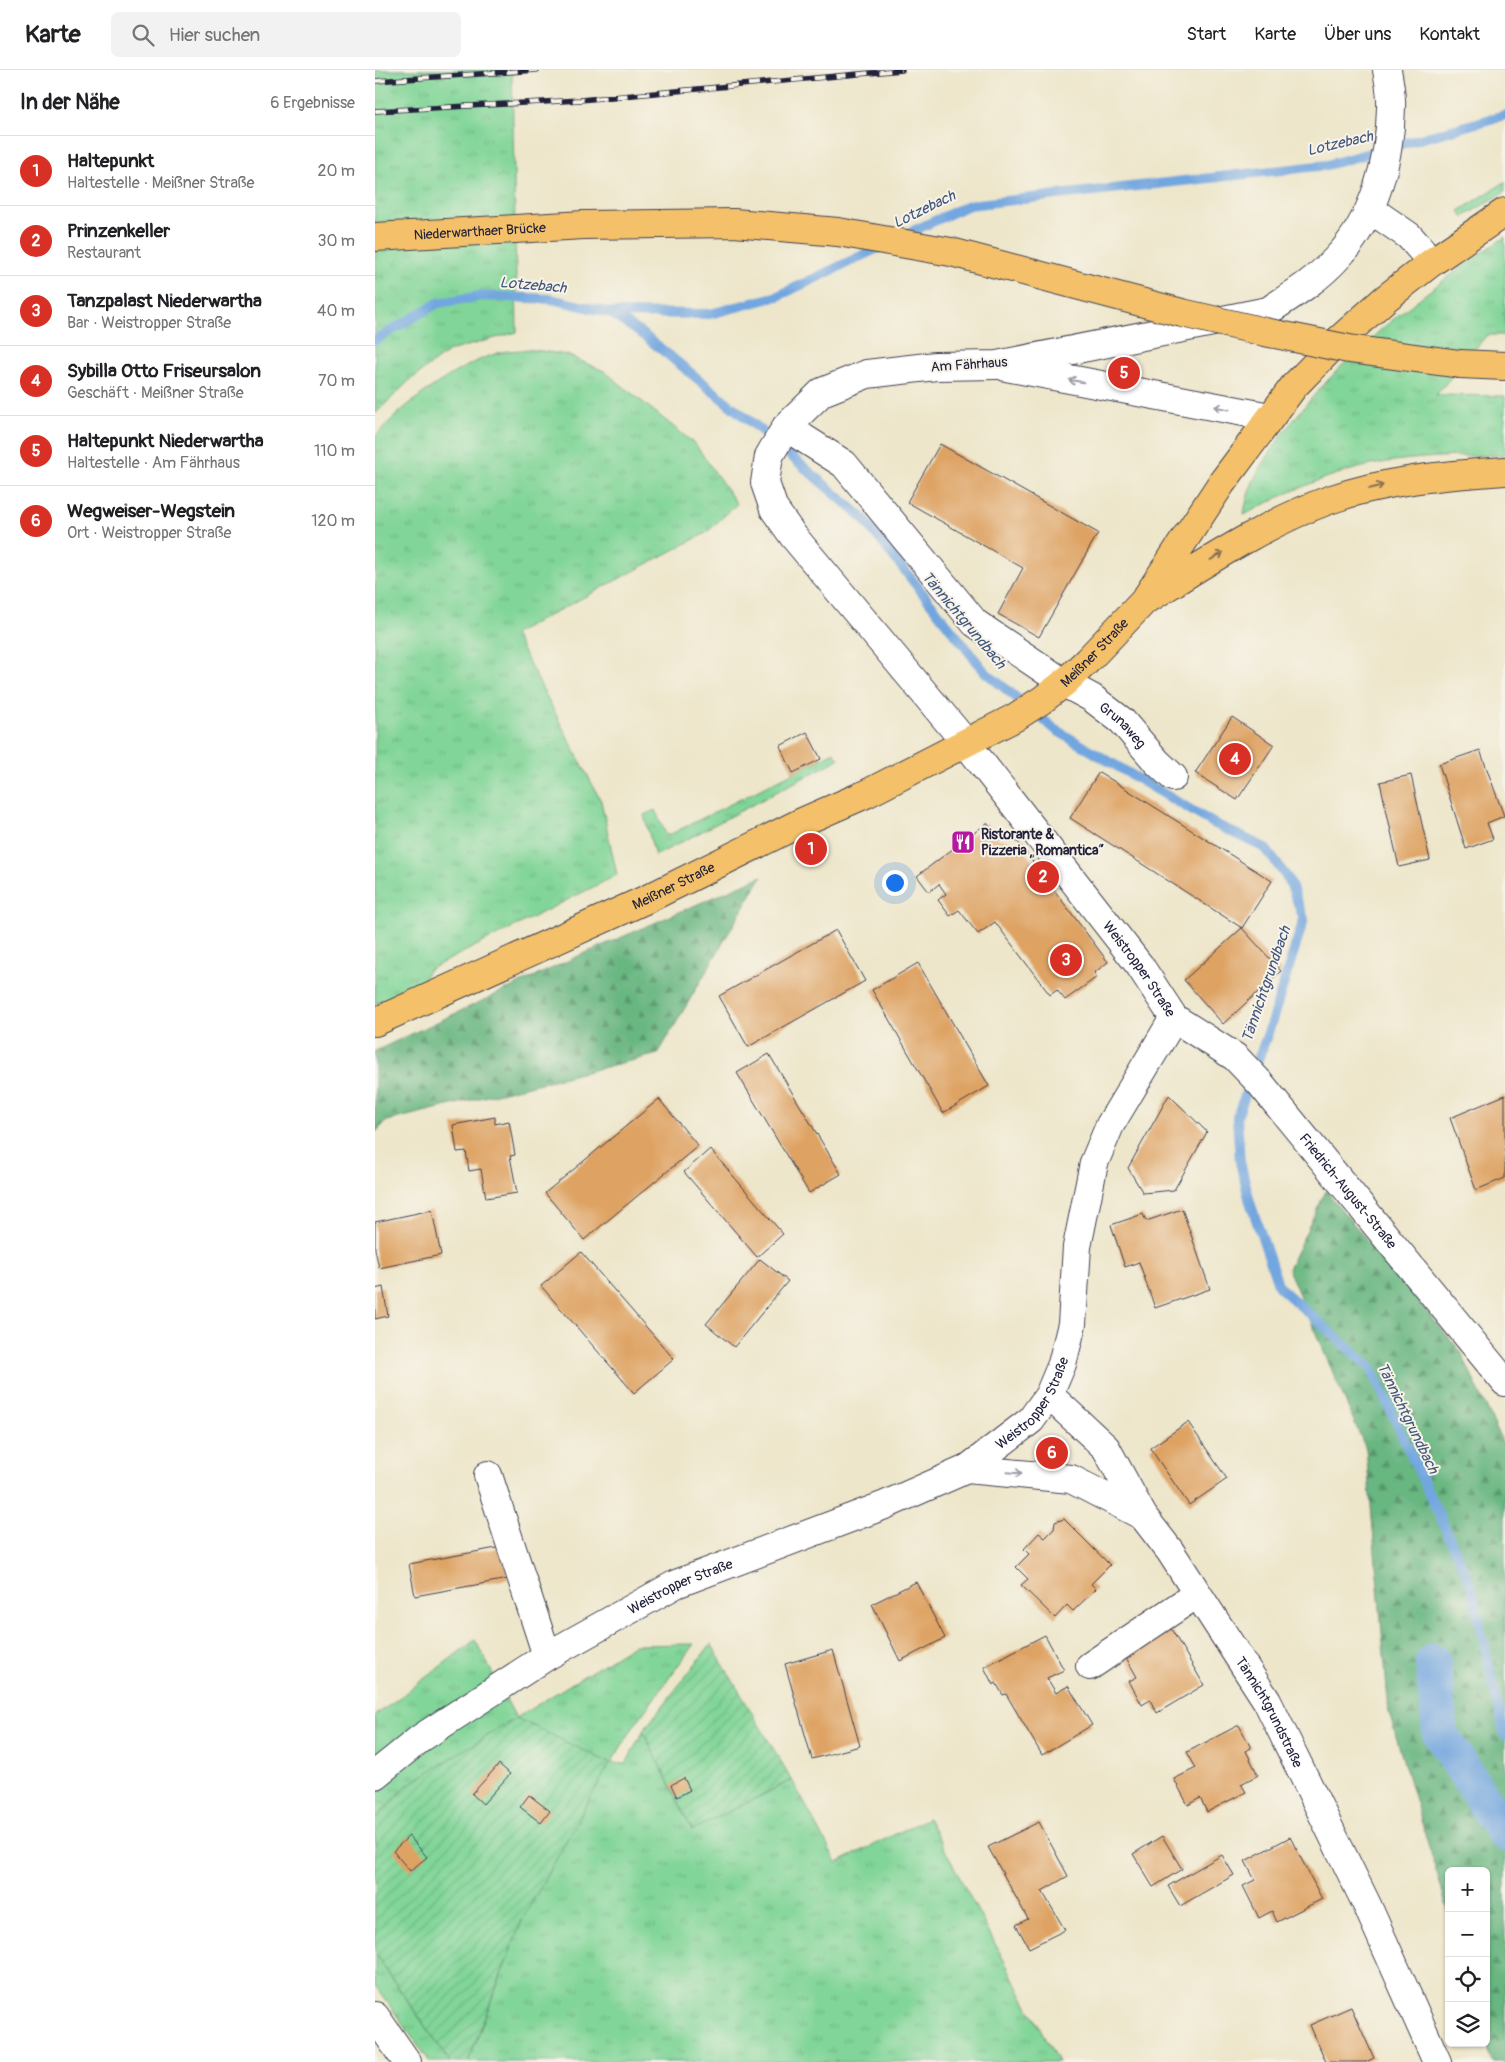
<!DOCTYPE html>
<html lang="de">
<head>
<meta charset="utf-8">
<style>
	:root { --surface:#fff; --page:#f2f2f2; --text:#202124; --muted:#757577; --line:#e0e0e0; --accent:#d93025 }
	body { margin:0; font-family:Pangolin,sans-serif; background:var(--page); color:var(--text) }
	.controls { position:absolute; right:15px; bottom:15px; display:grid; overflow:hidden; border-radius:8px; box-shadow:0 1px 4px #0004 }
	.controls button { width:45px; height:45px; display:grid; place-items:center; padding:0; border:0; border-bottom:1px solid var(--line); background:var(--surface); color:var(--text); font:25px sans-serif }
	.you { position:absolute; left:519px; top:812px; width:18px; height:18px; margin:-12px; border:4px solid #fff; border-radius:50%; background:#1a73e8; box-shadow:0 0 0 8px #1a73e833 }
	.badge { display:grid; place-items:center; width:32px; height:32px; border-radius:50%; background:var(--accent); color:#fff; font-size:16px; font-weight:700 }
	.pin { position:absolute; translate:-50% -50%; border:2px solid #fff; box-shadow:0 1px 5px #0006 }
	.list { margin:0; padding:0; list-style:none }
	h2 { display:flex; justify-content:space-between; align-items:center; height:65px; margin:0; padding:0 20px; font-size:21px }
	h2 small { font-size:16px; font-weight:400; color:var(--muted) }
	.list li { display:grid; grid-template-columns:32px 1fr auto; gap:15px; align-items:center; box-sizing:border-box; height:70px; padding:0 20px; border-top:1px solid var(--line) }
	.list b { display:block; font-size:19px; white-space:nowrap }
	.list p { margin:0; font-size:16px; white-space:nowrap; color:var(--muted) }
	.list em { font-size:16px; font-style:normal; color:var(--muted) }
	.icon { flex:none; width:28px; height:28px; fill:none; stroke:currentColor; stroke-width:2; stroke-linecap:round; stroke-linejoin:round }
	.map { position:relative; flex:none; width:1130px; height:1992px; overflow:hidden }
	header { display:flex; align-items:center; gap:30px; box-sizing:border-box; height:70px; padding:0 25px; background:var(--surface); border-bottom:1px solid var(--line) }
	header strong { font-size:24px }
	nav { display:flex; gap:28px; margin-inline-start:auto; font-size:18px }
	.search { width:350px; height:45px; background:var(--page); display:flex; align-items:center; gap:12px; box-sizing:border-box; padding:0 18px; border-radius:8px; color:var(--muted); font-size:19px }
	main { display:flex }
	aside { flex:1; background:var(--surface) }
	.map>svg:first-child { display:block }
	.grass { fill:url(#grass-tufts); stroke:#527c6a }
	.forest { fill:url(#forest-firs); stroke:#456c5e }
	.garden { fill:url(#garden-furrows); stroke:#527c6a }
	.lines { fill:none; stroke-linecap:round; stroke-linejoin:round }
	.stream { stroke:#72a6df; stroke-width:10 }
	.canal { stroke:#72a6df; stroke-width:36 }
	.building { fill:#dea364 }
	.minor-casing { stroke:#403f50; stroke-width:30 }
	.major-casing { stroke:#403f50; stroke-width:30 }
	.minor { stroke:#fff; stroke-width:28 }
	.major { stroke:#f4c16a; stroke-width:28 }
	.rail-casing { stroke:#22223b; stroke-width:5.5 }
	.rail { stroke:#f7f3e8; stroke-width:4; stroke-dasharray:11; stroke-linecap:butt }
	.major-bridge-casing { stroke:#403f50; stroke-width:30; stroke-linecap:butt }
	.major-bridge { stroke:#f4c16a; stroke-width:28 }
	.oneway { stroke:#9c9ca7 }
	.oneway2 { stroke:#8b7252 }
	.labels { text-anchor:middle; stroke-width:4; stroke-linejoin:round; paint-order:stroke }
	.street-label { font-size:14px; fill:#22223b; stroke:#f7f3e8 }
	.poi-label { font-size:14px; font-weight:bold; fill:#22223b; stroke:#f7f3e8; text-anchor:start }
	.water-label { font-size:15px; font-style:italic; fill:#42577d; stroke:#f7f3e8 }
</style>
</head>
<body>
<header>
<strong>Karte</strong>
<div class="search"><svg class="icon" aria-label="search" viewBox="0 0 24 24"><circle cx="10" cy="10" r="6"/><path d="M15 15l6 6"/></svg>Hier suchen</div>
<nav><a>Start</a><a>Karte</a><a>Über uns</a><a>Kontakt</a></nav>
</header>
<main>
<aside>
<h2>In der Nähe<small>6 Ergebnisse</small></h2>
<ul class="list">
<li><span class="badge">1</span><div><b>Haltepunkt</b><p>Haltestelle · Meißner Straße</p></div><em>20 m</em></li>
<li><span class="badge">2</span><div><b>Prinzenkeller</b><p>Restaurant</p></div><em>30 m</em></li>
<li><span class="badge">3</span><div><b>Tanzpalast Niederwartha</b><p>Bar · Weistropper Straße</p></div><em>40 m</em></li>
<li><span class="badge">4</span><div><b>Sybilla Otto Friseursalon</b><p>Geschäft · Meißner Straße</p></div><em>70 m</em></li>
<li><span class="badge">5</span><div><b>Haltepunkt Niederwartha</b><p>Haltestelle · Am Fährhaus</p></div><em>110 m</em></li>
<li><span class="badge">6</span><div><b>Wegweiser-Wegstein</b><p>Ort · Weistropper Straße</p></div><em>120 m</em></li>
</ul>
</aside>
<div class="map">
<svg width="1130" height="1992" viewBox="0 0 1130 1992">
	<defs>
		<pattern id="grass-tufts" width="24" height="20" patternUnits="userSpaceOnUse" patternTransform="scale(1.25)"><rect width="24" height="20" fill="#81d598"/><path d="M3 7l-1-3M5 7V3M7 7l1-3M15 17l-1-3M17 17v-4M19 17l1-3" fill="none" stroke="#6fb784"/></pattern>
		<pattern id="forest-firs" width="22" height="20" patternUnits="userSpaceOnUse" patternTransform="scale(1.25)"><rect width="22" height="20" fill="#68b680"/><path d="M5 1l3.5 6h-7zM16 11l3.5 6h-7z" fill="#55946a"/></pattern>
		<pattern id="garden-furrows" width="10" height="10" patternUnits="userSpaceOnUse" patternTransform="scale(1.25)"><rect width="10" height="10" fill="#81d598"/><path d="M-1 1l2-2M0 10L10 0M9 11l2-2" fill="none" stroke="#6fb784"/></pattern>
	</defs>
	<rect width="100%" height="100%" fill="#f7f3e8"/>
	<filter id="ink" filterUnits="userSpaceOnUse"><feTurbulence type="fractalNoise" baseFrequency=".02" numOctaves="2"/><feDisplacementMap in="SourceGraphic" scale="10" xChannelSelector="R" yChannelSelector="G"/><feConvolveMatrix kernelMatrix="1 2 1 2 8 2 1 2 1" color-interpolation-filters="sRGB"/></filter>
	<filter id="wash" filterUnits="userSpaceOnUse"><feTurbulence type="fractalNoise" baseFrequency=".0096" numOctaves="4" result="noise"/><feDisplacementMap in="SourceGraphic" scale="20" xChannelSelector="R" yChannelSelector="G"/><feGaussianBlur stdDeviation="1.12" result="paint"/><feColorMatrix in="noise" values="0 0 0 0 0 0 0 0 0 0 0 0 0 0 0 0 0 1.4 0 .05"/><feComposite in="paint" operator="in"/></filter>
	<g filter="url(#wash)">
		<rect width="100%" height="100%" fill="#ede6ca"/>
		<path class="grass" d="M0 0H137L142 262 74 281 34 311 0 344Z
			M1130 112V122L1088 147 1084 141Z
			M1130 167V265H1112L1061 325 1130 326V385C1093 386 1056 386 1019 391 967 398 915 420 869 445 873 413 884 400 901 374 960 288 1045 225 1130 167Z
			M153 279 192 285 229 301 320 374 362 434 331 463 139 564 226 731 242 805 53 900 48 911 0 935V367C26 335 83 295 123 283 132 280 144 281 153 279Z
			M459 682 464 689 280 786 269 745 280 740 292 766Z
			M100 1570 141 1648 259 1575 319 1574 261 1653 236 1693 251 1694 268 1661 317 1760 417 1710 462 1793 553 1748 683 1992H93L147 1850 0 1749V1646Z
			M0 1884 75 1992H55L0 1915Z"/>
		<path class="forest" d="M387 806 283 984 12 1051 0 1063V981L199 888Z
			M951 1121 1086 1282 1130 1378V1992H1117L1111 1971V1801H1074V1844L1014 1643 991 1379 913 1199Z"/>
		<path class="garden" d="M336 1574 417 1710 317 1760 268 1661Z
			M141 1648 235 1693 147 1850 93 1992H75L0 1884V1749L31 1716Z"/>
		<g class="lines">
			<path class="stream" d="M527 166 594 135 952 95 1130 45
				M236 243 270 266 381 356 488 448 610 602 681 660 838 753 890 778 914 810 929 849 894 960 862 1047 865 1092 875 1132 904 1217 996 1298 1095 1512 1130 1666
				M0 270 63 233 106 226 176 229 236 243 335 244 403 226 507 176"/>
			<path class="canal" d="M1058 1592 1065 1663 1130 1764"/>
		</g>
		<g id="blocks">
			<path class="building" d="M565 374 723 463 664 567 623 544 648 498 532 432Z
				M857 647 899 675 862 730 820 703Z
				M432 662 446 689 418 703 405 676Z
				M1105 680 1129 746 1112 753 1118 769 1091 779 1064 694Z
				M724 702 897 811 867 858 695 748Z
				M1036 705 1055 790 1024 797 1005 712Z
				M612 753 624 769 643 772 733 892 719 903 722 907 690 930 682 920 675 925 620 852 603 864 584 840 575 846 563 830 571 824 564 814 554 822 542 806Z
				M867 858 906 901 848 954 809 910Z
				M461 860 490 911 373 977 344 926Z
				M543 893 614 1016 568 1043 497 920Z
				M394 984 466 1104 434 1123 362 1003Z
				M794 1025 832 1062 799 1120 768 1123 753 1098Z
				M1130 1025V1108L1101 1120 1075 1048Z
				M284 1029 323 1076 209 1170 170 1123Z
				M120 1047V1054L134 1051 140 1085 135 1086 142 1123 111 1128 106 1099 94 1101 91 1081 82 1082 78 1055Z
				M335 1079 408 1164 382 1187 309 1102Z
				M807 1139 835 1219 780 1238 764 1192 750 1197 736 1155 768 1144 771 1151Z
				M57 1140 66 1185 4 1198 0 1179V1152Z
				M206 1182 299 1289 259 1323 166 1216Z
				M385 1189 413 1211 359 1277 331 1254Z
				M8 1217 13 1246 0 1249V1219Z
				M813 1352 852 1409 814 1435 775 1378Z
				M689 1449 735 1495 716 1514 721 1519 698 1541 692 1535 680 1548 646 1515 653 1509 641 1497 654 1484 649 1479 664 1463 670 1468 679 1459 680 1452Z
				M127 1477 133 1509 40 1526 34 1494Z
				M541 1512 570 1568 525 1591 497 1534Z
				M795 1557 829 1615 782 1643 775 1630 767 1635 754 1611 762 1607 749 1584Z
				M670 1565 689 1600 672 1608 681 1623 693 1616 717 1655 667 1685 631 1624 628 1625 621 1613 618 1615 609 1597Z
				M458 1580 485 1676 437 1689 410 1594Z
				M864 1655 876 1678 871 1681 883 1705 866 1714 871 1722 832 1742 825 1728 813 1735 799 1709 821 1698 812 1682Z
				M124 1694 135 1704 108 1734 97 1724Z
				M309 1708 315 1720 302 1727 296 1715Z
				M154 1725 175 1741 166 1753 145 1737Z
				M664 1752 693 1806 667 1821 690 1860 654 1878 641 1855 653 1849 613 1777Z
				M34 1766 52 1787 35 1801 18 1781Z
				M787 1766 807 1799 778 1817 758 1784Z
				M915 1767 947 1829 902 1852 897 1841 884 1848 868 1816 880 1810 870 1791Z
				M847 1785 859 1805 805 1836 793 1816Z
				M976 1937 999 1988 991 1992H951L935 1955Z"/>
		</g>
	</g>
	<g filter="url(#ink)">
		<use href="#blocks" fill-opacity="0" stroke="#403f50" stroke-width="1"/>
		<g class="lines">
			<g class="minor-casing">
				<g id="minor">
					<path id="s1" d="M1012 0C1014 12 1017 25 1016 38 1015 91 999 149 962 188 942 210 917 225 893 241L622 295 561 296 492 304 447 322 411 357 394 386 390 413 399 439 419 467 591 673 765 896 799 948 860 987 885 1013 1130 1312"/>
					<path d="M995 139 1034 166 1057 192"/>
					<path d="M631 297 895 347"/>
					<path id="s2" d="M411 357 469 394 600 553 689 613 717 628 747 651 782 692 798 707"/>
					<path id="s3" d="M674 1325 731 1378 768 1446 795 1481 892 1631 992 1835 1062 1992"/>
					<path d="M592 1399 696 1409 768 1446"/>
					<path d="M113 1405 172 1586"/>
					<path d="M715 1596 822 1524"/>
					<path id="s4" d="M0 1705 46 1668 172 1586 301 1514 510 1435 592 1399 656 1350 674 1325 687 1294 697 1254 702 1177 719 1093 735 1055 799 948"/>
					<path d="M0 1946 32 1992"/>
				</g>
			</g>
			<g class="major-casing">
				<g id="major">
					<path id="s5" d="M0 167 209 155"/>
					<path d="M1085 294 1130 296"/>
					<path d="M776 527C833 491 891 453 954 430 1010 410 1071 405 1130 401"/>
					<path id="s6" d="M0 952 272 829 427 752 491 724 639 648 667 630 689 613 713 590 769 531 846 414 919 316 965 269 1010 229 1057 192 1130 142"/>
				</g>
			</g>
			<use href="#minor" class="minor"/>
			<use href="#major" class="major"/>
			<g class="rail-casing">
				<path id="rail" d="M0 11 162 0
					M0 41 205 30 527 0"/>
			</g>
			<use href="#rail" class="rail"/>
			<g class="major-bridge-casing">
				<path id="major-bridge" d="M209 155 359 153 463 162 576 182 807 243 890 262 974 279 1085 294"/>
			</g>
			<use href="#major-bridge" class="major-bridge"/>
		</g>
		<defs><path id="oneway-shaft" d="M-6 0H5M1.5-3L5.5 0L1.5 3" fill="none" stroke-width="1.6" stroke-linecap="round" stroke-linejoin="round" transform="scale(1.25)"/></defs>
		<g class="oneway">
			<use href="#oneway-shaft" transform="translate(701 311) rotate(-171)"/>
			<use href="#oneway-shaft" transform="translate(847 338) rotate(-169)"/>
			<use href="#oneway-shaft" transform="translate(640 1403) rotate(5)"/>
		</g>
		<g class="oneway2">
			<use href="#oneway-shaft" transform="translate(1001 417) rotate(-15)"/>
			<use href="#oneway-shaft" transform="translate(842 486) rotate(-31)"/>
		</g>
	</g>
	<defs>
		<g id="restaurant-square" transform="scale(1.25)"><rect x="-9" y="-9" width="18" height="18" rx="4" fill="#b5179e" stroke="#f7f3e8"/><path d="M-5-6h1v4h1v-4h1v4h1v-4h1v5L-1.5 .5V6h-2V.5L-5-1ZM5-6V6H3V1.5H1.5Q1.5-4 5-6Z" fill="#fff"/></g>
	</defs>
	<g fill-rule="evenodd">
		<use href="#restaurant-square" x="588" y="772"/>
	</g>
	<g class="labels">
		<g class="street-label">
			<text dy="5" stroke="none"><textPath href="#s5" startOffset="105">Niederwarthaer Brücke</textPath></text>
			<text transform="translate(594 294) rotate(-4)" y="5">Am Fährhaus</text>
			<text dy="5" stroke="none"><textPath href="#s6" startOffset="812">Meißner Straße</textPath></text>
			<text dy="5" stroke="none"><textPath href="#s2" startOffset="455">Grunaweg</textPath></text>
			<text dy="5" stroke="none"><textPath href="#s6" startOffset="328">Meißner Straße</textPath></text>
			<text dy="5" stroke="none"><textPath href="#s1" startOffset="1470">Weistropper Straße</textPath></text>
			<text dy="5" stroke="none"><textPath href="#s1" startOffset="1778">Friedrich-August-Straße</textPath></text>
			<text dy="5" stroke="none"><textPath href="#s4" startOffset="765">Weistropper Straße</textPath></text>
			<text dy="5" stroke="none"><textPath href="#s4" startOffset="360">Weistropper Straße</textPath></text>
			<text dy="5" stroke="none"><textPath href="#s3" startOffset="389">Tännichtgrundstraße</textPath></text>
		</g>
		<g class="poi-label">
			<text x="606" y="769">Ristorante &amp;<tspan x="606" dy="16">Pizzeria „Romantica“</tspan></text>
		</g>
		<g class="water-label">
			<text transform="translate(965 73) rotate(-13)" y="5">Lotzebach</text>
			<text transform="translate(549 139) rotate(-26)" y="5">Lotzebach</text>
			<text transform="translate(158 215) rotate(5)" y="5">Lotzebach</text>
			<text transform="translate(589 550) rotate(50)" y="5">Tännichtgrundbach</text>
			<text transform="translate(891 914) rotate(-71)" y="5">Tännichtgrundbach</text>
			<text transform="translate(1033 1348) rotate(64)" y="5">Tännichtgrundbach</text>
		</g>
	</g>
</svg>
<div class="controls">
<button>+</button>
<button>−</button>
<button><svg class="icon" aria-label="locate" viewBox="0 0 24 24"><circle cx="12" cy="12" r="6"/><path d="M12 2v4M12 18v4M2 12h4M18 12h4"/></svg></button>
<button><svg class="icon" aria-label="layers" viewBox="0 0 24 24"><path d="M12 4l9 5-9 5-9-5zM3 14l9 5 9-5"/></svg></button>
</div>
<div class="you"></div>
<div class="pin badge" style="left:436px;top:779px">1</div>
<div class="pin badge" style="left:668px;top:807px">2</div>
<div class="pin badge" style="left:691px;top:890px">3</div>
<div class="pin badge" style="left:860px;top:689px">4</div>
<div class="pin badge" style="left:749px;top:303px">5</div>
<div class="pin badge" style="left:677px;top:1383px">6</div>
</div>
</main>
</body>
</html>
